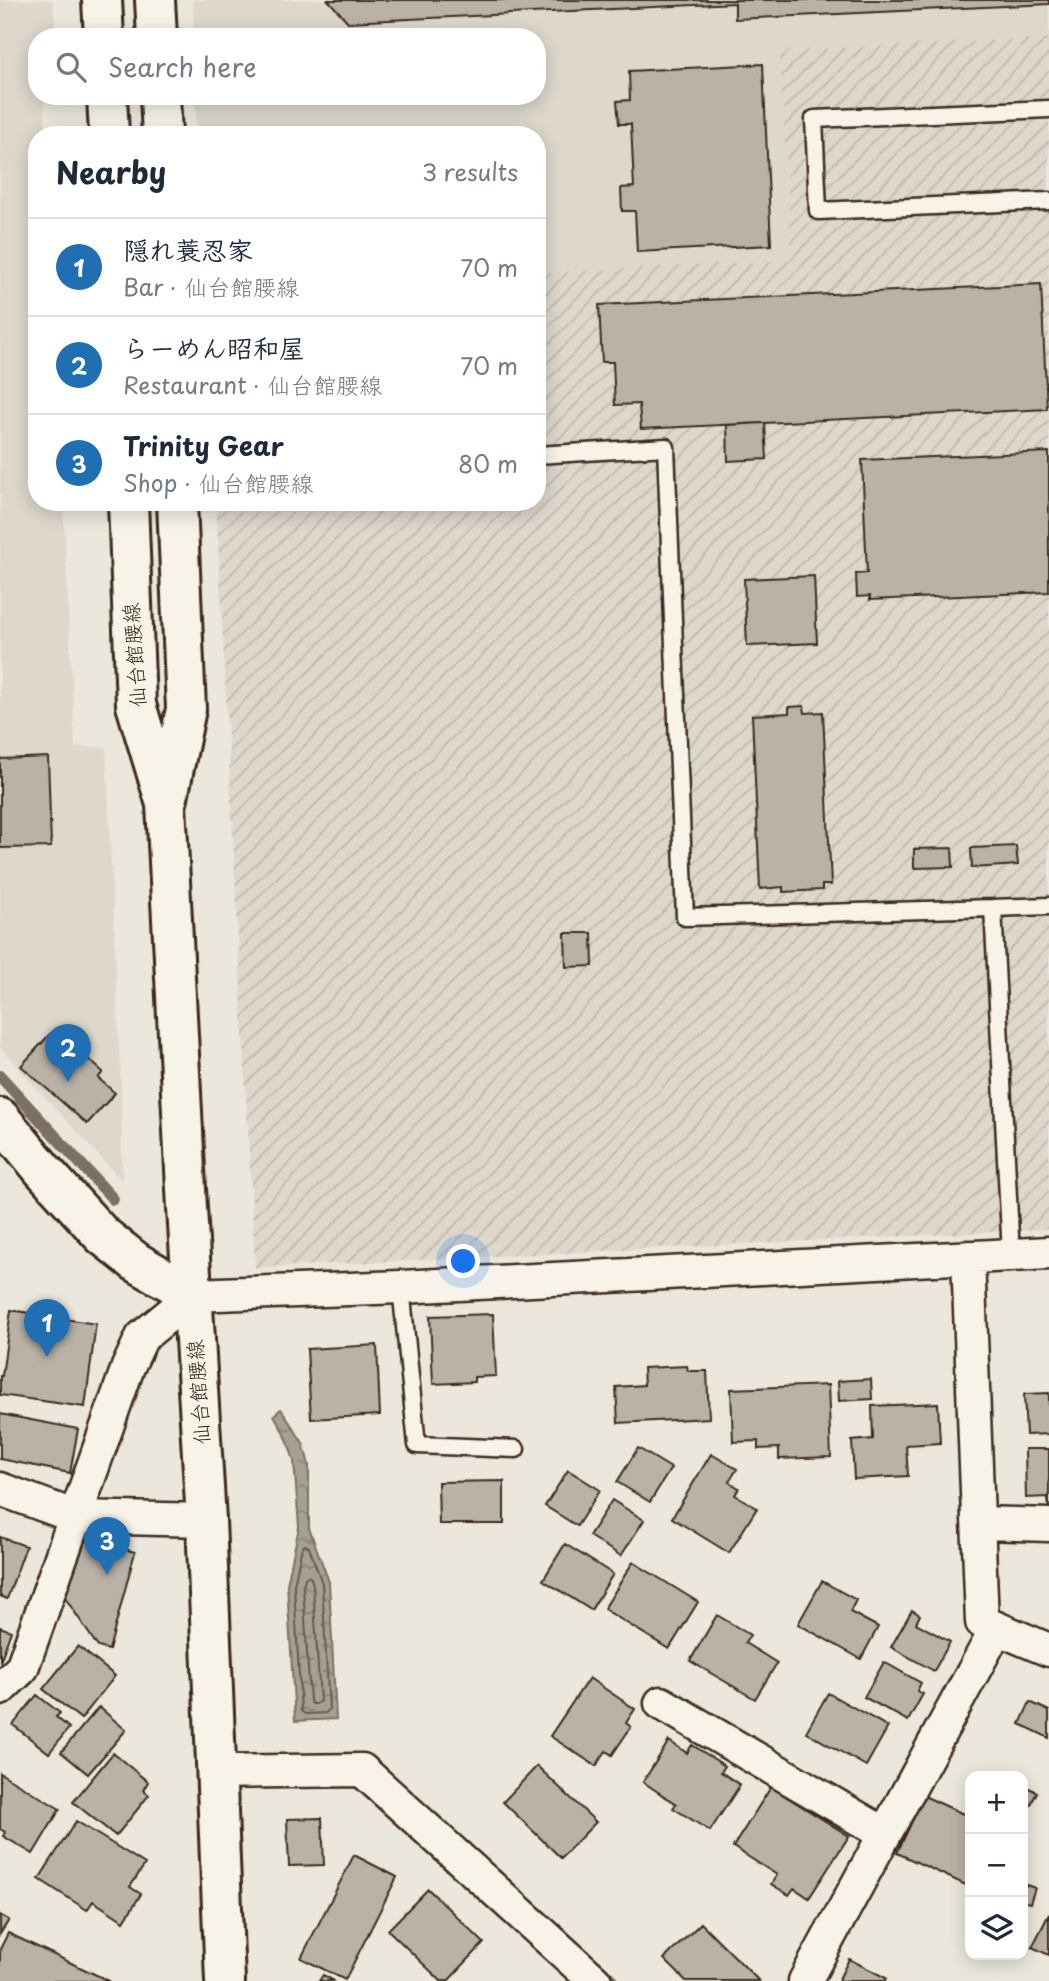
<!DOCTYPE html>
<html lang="en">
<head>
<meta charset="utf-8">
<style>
	:root { --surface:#fff; --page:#f2f2f3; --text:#1f2937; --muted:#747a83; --line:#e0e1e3; --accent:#1f6fb2 }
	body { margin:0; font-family:"Playpen Sans","Klee One",sans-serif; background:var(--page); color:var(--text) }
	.controls { position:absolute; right:21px; bottom:21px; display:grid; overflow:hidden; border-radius:14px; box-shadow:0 4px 18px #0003 }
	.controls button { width:63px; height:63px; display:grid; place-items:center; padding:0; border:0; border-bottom:2px solid var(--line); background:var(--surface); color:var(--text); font:35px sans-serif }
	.you { position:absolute; left:464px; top:1262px; width:24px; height:24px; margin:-18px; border:5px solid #fff; border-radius:50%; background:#1a73e8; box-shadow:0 0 0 10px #1a73e833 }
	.badge { display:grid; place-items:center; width:46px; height:46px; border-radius:50%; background:var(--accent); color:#fff; font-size:23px; font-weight:700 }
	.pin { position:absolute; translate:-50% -58px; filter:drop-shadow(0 2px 4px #0008) }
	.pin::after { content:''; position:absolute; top:37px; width:24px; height:21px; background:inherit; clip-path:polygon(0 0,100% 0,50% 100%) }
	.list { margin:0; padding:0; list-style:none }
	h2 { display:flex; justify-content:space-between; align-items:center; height:91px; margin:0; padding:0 28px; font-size:30px }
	h2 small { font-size:23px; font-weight:400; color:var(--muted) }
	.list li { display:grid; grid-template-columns:46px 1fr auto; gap:21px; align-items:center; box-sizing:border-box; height:98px; padding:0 28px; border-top:2px solid var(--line) }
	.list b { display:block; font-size:26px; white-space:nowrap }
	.list p { margin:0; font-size:23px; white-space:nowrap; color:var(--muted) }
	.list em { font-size:23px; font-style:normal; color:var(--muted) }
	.icon { flex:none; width:38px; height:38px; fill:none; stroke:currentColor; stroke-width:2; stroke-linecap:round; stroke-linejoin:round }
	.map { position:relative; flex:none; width:1049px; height:1981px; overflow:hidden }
	.search { position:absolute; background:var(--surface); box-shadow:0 4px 18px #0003; left:28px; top:28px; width:518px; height:77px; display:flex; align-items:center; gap:18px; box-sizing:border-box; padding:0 24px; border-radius:28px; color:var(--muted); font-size:26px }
	.panel { position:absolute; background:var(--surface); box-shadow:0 4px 18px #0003; left:28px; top:126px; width:518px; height:385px; border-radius:28px }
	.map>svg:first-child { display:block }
	.built { fill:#ddd7cc }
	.industrial { fill:url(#industrial-furrows) }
	.water { fill:url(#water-ripples); stroke:#7c7064; stroke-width:2 }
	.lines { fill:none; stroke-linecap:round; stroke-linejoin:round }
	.shore { stroke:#67594d; stroke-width:2 }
	.stream { stroke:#7c7064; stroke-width:12 }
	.building { fill:#bab2a7; stroke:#3b2a1e; stroke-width:2 }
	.lane-casing { stroke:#3b2a1e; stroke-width:21 }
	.street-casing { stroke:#3b2a1e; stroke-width:37 }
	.secondary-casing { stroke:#3b2a1e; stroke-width:44 }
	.lane { stroke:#f7f3e8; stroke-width:16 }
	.street { stroke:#f7f3e8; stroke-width:32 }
	.secondary { stroke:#f7f3e8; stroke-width:38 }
	.labels { text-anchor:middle; stroke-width:7; stroke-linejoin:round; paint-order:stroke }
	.street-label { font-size:21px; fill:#3b2a1e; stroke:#f7f3e8 }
</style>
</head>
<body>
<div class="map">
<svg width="1049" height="1981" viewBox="0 0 1049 1981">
	<defs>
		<pattern id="industrial-furrows" width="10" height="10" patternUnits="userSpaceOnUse" patternTransform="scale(1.75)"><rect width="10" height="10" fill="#ddd7cc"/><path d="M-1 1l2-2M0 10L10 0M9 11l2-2" fill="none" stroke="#bfb9af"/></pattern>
		<pattern id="water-ripples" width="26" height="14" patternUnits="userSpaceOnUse" patternTransform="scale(1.75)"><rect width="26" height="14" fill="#a89f93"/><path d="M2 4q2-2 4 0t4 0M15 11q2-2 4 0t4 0" fill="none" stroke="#8a8277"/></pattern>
	</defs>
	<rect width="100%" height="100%" fill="#ece7dc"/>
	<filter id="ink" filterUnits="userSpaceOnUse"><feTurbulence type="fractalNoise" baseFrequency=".0143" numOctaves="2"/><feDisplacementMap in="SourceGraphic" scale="14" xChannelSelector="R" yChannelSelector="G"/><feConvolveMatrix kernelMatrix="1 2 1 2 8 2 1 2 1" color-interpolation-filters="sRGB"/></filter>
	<g filter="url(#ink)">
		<path class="built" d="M0 0H53L56 37H37V96H44L46 135H37V502H63L75 747H106L121 1087 122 1181 0 1048Z
			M193 0H1049V38L781 51 791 261 537 273V135H197L195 96H537V37H194Z"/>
		<path class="industrial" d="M1049 38V1229L255 1268 216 502H537V273L791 260 780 51Z"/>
		<path class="water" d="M281 1409 303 1443 309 1465V1528L329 1582 336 1719 295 1721 287 1584 299 1527 294 1461 287 1439 274 1415Z"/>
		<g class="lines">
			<path class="shore" d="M305 1545 309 1547 322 1583 329 1709 326 1713 305 1714 301 1711 294 1585 302 1547Z
				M308 1576 311 1578 313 1585 320 1701 316 1704H312L310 1701 303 1586 305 1578Z"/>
			<path class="stream" d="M0 1076 113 1199
				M598 1967 613 1981"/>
		</g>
		<path class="building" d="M328 0H1049V4L735 19V3L348 22Z
			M763 64 771 245 637 252 635 211H622L621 188 634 187 631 124H619L617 101 630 100 629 71Z
			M1041 284 1047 409 641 429 639 404 615 405 613 362H602L599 305Z
			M765 423 767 459 728 461 727 425Z
			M1049 452V592L870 600V596L857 597 856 574 867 573 862 460Z
			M814 576 817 643 747 646 744 579Z
			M804 706 805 713 823 712 831 885H822V890L783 892V887L760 889 752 715 789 713V707Z
			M48 757 51 847 0 848V759Z
			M1016 846 1018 865 972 868 971 848Z
			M952 848 953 867 914 868V849Z
			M565 933H592L593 966 566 967Z
			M50 1034 82 1062 86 1057 103 1072 98 1078 115 1093 87 1124 21 1066Z
			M11 1310 96 1324 85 1407 0 1395V1376H2Z
			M493 1314 496 1376 474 1377V1382L433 1384 430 1316Z
			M377 1345 380 1415 311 1419 307 1349Z
			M687 1366 688 1371H707L709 1418 618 1423 616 1387 644 1385 643 1368Z
			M871 1379 872 1399 839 1401 838 1381Z
			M828 1385 831 1457 779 1459V1448L758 1449V1441L733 1442 731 1389Z
			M1049 1393V1434L1026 1435 1024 1394Z
			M938 1403 940 1443 906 1445 908 1476 854 1479 852 1441 873 1439 872 1406Z
			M0 1414 78 1429 70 1473 0 1459Z
			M638 1448 671 1468 650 1502 617 1482Z
			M1025 1449H1049V1512L1048 1497 1026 1498Z
			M711 1454 737 1469 729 1482 739 1488 735 1495 757 1508 729 1553 672 1518Z
			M568 1470 600 1490 577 1526 545 1506Z
			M504 1481V1524H439L438 1482Z
			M612 1500 644 1520 621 1556 589 1536Z
			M0 1537 26 1546 7 1599 0 1596Z
			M80 1538 135 1552 109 1650 98 1647 64 1596Z
			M565 1544 613 1574 591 1610 543 1580Z
			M633 1562 698 1602 669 1649 604 1609Z
			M822 1581 856 1600 850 1612 878 1627 861 1659 798 1624Z
			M912 1610 920 1615 916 1623 950 1642 934 1671 891 1647Z
			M717 1615 750 1635 745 1643 777 1663 755 1699 690 1661Z
			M0 1627 11 1631 0 1662Z
			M78 1646 115 1676 81 1719 43 1689Z
			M884 1662 921 1683 917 1691 923 1694 908 1721 864 1697Z
			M589 1678 635 1709 626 1723 631 1727 612 1755 606 1751 596 1766 550 1736Z
			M828 1693 888 1727 866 1766 806 1732Z
			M37 1695 60 1713 56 1717 69 1728 49 1753 13 1725Z
			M1030 1702 1049 1711V1738L1020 1724Z
			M99 1707 126 1730 88 1774 61 1752Z
			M669 1741 687 1753 692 1745 725 1766 721 1772 740 1785 710 1831 673 1808 676 1804 643 1782Z
			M113 1753 148 1782 143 1790 149 1795 116 1836 73 1802Z
			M537 1766 596 1822 561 1858 503 1802Z
			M0 1773 60 1809 33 1854 3 1836 5 1832 0 1829Z
			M1023 1785 1037 1792 1023 1821Z
			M771 1787 849 1836 809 1898 794 1888 789 1895 771 1884 777 1875 733 1847Z
			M924 1796 970 1817V1887L897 1853Z
			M322 1818 324 1865 289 1866 287 1819Z
			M76 1821 145 1864 130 1887 141 1894 124 1921 93 1901 87 1910 39 1879Z
			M354 1855 397 1877 345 1980 301 1958Z
			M1023 1884 1035 1888 1030 1903 1023 1901Z
			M428 1889 484 1943 448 1981H441L388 1930Z
			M1049 1914V1955L1032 1947Z
			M0 1915 9 1920 0 1934Z
			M701 1923 759 1981H686L664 1959Z
			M8 1933 109 1981H0V1949Z
			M849 1959 886 1978 885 1981H838Z
			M323 1975 334 1981H319Z"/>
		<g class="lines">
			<g class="lane-casing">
				<path id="lane" d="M1049 109 814 119 818 211 1049 201
					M537 455 666 447 685 917 993 908
					M1011 1255 993 908 1049 906
					M401 1287 417 1445 516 1449"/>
			</g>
			<g class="street-casing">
				<path id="street" d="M968 1257 982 1622 1049 1650
					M0 1489 76 1517 206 1520
					M979 1523 1049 1525
					M0 1689 22 1668 128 1367 142 1337 193 1295 401 1287 1049 1253
					M661 1703 885 1834
					M216 1772 362 1770 595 1981
					M805 1981 997 1628"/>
			</g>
			<g class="secondary-casing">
				<path id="secondary" d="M102 0 104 37
					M155 0 157 37
					M107 96 109 135
					M160 96 162 135
					M128 502 136 705 166 804 187 1208 206 1520 225 1981
					M167 802 186 709 177 502
					M0 1118 43 1170 102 1235 136 1262 193 1295"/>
			</g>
			<use href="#lane" class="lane"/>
			<use href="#street" class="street"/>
			<use href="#secondary" class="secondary"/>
		</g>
	</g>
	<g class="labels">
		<g class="street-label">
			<text transform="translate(135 655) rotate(-94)" y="7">仙台館腰線</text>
			<text transform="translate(199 1392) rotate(-94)" y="7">仙台館腰線</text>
		</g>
	</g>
</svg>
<div class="controls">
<button>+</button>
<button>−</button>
<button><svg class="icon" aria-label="layers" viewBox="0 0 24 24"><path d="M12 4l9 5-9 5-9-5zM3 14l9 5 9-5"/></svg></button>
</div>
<div class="you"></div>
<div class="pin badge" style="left:47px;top:1357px">1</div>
<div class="pin badge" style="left:68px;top:1082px">2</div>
<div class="pin badge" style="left:107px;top:1575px">3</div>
<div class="search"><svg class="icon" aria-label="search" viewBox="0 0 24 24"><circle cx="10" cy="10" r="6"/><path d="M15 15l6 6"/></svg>Search here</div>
<section class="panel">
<h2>Nearby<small>3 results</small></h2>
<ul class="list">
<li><span class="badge">1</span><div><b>隠れ蓑忍家</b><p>Bar · 仙台館腰線</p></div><em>70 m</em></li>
<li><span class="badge">2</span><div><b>らーめん昭和屋</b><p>Restaurant · 仙台館腰線</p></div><em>70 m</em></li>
<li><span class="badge">3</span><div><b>Trinity Gear</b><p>Shop · 仙台館腰線</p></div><em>80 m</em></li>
</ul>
</section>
</div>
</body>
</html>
